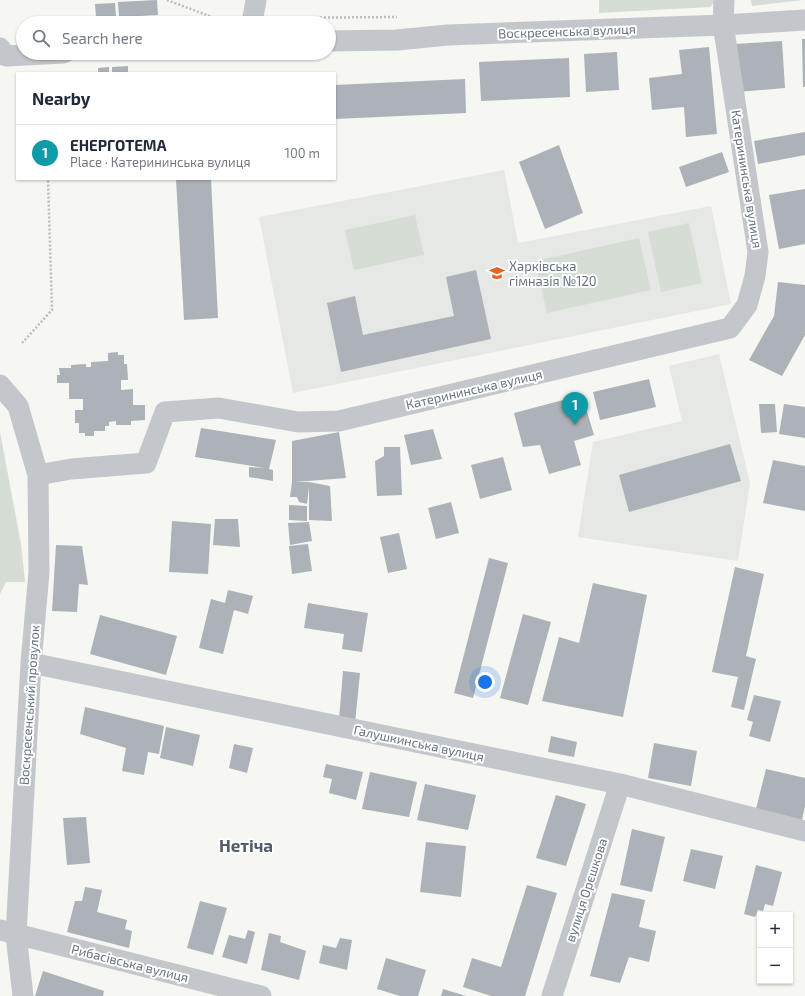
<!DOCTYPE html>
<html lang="en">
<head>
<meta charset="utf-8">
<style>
	:root { --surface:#fff; --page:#f6f6f7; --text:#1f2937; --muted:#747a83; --line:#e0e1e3; --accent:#e16727 }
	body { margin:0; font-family:"Exo 2",sans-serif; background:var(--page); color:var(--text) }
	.controls { position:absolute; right:12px; bottom:12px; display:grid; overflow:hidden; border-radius:0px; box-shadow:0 1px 3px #0004 }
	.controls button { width:36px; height:36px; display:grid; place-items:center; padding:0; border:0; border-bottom:1px solid var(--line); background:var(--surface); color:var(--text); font:20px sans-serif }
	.you { position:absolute; left:485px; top:682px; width:14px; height:14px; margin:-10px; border:3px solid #fff; border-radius:50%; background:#1a73e8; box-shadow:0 0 0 6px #1a73e833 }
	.badge { display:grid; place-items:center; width:26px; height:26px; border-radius:50%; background:var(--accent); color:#fff; font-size:13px; font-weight:700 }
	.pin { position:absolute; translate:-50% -33px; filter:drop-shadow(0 1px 2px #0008) }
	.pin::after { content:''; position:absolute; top:21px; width:14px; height:12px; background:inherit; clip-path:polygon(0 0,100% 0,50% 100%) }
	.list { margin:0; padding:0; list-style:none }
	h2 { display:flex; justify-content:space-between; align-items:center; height:52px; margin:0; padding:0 16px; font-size:17px }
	h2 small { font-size:13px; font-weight:400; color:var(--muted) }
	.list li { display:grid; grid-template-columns:26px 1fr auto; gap:12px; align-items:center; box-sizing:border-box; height:56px; padding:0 16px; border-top:1px solid var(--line) }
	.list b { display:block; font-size:15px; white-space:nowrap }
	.list p { margin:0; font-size:13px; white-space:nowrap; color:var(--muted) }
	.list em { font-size:13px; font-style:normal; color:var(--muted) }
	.icon { flex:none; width:22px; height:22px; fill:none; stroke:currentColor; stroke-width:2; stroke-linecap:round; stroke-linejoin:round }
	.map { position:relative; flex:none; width:805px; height:996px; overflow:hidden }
	.search { position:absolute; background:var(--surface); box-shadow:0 1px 3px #0004; left:16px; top:16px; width:320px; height:44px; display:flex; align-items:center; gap:10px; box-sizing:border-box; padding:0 14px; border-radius:22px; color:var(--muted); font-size:15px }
	.panel { position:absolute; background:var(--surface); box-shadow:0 1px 3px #0004; left:16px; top:72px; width:320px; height:108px; border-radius:0px }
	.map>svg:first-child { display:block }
	.built { fill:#e6e8e6 }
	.green { fill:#d6ddd4 }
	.building { fill:#acb2b8 }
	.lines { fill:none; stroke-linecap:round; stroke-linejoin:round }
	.path { stroke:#bbbdbf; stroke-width:2.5; stroke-dasharray:2 2; stroke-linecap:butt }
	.minor { stroke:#c3c6ca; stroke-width:21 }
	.labels { text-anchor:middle; stroke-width:4; stroke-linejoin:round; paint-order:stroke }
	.street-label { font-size:13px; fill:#657383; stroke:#fff }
	.poi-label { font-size:13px; fill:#657383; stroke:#fff; text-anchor:start }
	.district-label { font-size:17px; font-weight:bold; fill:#535d68; stroke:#fff }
</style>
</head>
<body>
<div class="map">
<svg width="805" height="996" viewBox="0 0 805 996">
	<rect width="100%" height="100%" fill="#f6f6f2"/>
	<path class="built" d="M504 170 518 243 711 206 731 304 293 393 259 217Z
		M719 354 750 483 738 561 578 537 593 442 682 421 669 366Z"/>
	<path class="green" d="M599 0H714V3L710 7 599 13Z
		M751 0H803L752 6Z
		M415 215 424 255 354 270 345 230Z
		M689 223 702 283 661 292 648 232Z
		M639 238 651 290 547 313 535 261Z
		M0 432 21 544 25 582H6L0 594Z"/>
	<path class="building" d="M157 0 158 15 119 17 118 2Z
		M115 3 116 17H96L95 4Z
		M802 39H805V87H803Z
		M782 41 785 88 737 92 734 44Z
		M709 47 717 134 686 137 684 107 652 110 649 78 682 74 679 50Z
		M617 52 619 90 586 92 584 54Z
		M569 58 570 97 481 101 479 62Z
		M128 66V73H112V67Z
		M109 67V73H98V68Z
		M465 79 466 113 335 119V85Z
		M805 132V155L758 164 754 141Z
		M559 145 583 213 545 229 519 162Z
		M722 152 729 172 686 187 679 167Z
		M176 179H211L218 318 184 320Z
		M805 189V244L779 249 769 195Z
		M476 270 491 339 341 372 327 303 355 296 363 335 454 316 446 277Z
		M778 282 805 285V335L782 376 749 360 774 316Z
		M118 352V355H124V364H127L128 380H121V390L133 389V405H145V420L131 421V425H116V421L109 422V426H105V431H94V436H85V433H79V423H75V410H83V399H69V383H57V375H60L59 368H71V365L86 364V367H91V362L108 361V353Z
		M649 379 656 407 600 420 593 392Z
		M582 395 594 435 574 441 581 465 549 474 540 445 523 447 514 413Z
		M759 404H775L777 432 761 433Z
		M784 404 805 407V438L779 434Z
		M201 428 276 440 269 469 273 470V481L249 477V467L265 468 195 457Z
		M433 429 442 459 411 465 404 435Z
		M339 432 346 478 295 482H309L330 486 332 521 309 520V487L307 504 299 502 297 497H290L292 482V441Z
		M730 444 741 481 629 512 619 475Z
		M384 447H400L402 495 377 496 375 461 384 456Z
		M503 457 512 490 480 499 471 465Z
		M773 460 805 466V511L763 503Z
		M451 502 459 533 436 539 428 508Z
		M289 505 307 506V521L289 520Z
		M215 519H238L240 547 213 545Z
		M172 521 211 524 208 574 169 572Z
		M309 522 312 541 290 545 288 523Z
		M399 533 407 569 388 573 380 537Z
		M308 544 312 571 292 574 289 546Z
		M56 545 82 546 88 585 79 584 77 612 52 611Z
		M489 558 508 563 473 698 454 693Z
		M735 567 764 574 746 656 756 659 744 710 731 707 738 677 712 672Z
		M593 583 647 595 623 717 542 701 559 637 579 643Z
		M228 590 253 596 248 614 234 610 223 654 199 648 211 599 225 603Z
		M308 603 368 613 362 652 342 649 344 634 304 628Z
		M523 614 551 622 528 705 500 698Z
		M100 615 177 636 166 675 90 654Z
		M343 671 360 673 355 723 339 720Z
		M754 695 781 701 770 742 749 736 753 722 747 720Z
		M85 707 164 726 159 754 148 752 144 775 122 771 126 748 80 734Z
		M166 727 200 735 193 766 160 758Z
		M551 736 577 742 574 757 548 752Z
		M654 743 697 751 691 786 648 778Z
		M234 744 253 748 247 773 229 768Z
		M326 764 363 772 356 800 329 793 332 779 323 777Z
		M766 769 805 778V806L802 820 756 809Z
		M370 772 417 782 409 817 362 809Z
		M425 784 476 795 468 830 417 820Z
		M556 795 586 804 566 866 536 858Z
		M86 817 90 863 67 865 63 818Z
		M632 829 665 837 652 892 620 885Z
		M426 842 466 846 461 897 420 892Z
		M691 849 723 856 715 889 683 881Z
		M756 865 782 872 773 906 765 904 763 911 758 910 755 917 744 914Z
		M527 885 557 893 525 996H491L463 987 472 958 501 967Z
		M85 887 102 890 97 912 127 920 125 929 132 931 129 948 67 932 75 901H82Z
		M612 893 645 900 639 927 656 931 649 962 629 957 620 983 590 976Z
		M200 901 227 908 213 955 187 948Z
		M248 930 255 932 247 964 222 957 229 935 245 939Z
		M269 933 281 936 280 942 306 951 299 980 261 970Z
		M340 938 352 940 347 970 319 963 323 945 336 948Z
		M386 958 426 970 418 996H400L377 989Z
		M43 971 104 991 103 996H35Z
		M443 989 466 996H441Z"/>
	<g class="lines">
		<path class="path" d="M167 0 220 20 233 19
			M272 18 397 17
			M22 343 52 310 48 179"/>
		<path class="minor" d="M252 23 256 0
			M329 41 397 40 448 35 723 25 805 20
			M0 48 6 56 64 53
			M0 385 18 406 38 475 39 572 31 663 16 935 23 996
			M38 475 71 469 146 463 165 412 219 408 298 422 339 421 730 328 747 305 755 276 758 252 726 43 723 25 724 0
			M31 663 620 784 805 831
			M0 930 261 996
			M552 996 620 784"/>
	</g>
	<defs>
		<g id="school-bare" transform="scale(1.2)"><path d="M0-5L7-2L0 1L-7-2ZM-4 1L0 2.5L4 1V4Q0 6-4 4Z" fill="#e16727" stroke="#fff" stroke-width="2.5" paint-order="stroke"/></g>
	</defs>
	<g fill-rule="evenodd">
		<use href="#school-bare" x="497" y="273"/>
	</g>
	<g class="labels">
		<g class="street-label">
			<text transform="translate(567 31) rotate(-2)" y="5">Воскресенська вулиця</text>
			<text transform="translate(747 179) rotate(81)" y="5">Катерининська вулиця</text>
			<text transform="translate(474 389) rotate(-13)" y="5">Катерининська вулиця</text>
			<text transform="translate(29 705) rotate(-86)" y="5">Воскресенський провулок</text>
			<text transform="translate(419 743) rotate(12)" y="5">Галушкинська вулиця</text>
			<text transform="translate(586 890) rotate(-72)" y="5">вулиця Орєшкова</text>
			<text transform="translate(130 963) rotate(14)" y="5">Рибасівська вулиця</text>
		</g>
		<g class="poi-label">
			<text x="509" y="271">Харківська<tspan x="509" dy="15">гімназія №120</tspan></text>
		</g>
		<g class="district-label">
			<text x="246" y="852">Нетіча</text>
		</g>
	</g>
</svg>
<div class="controls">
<button>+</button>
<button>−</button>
</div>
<div class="you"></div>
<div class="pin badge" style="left:575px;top:425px;background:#0f9aa8">1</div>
<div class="search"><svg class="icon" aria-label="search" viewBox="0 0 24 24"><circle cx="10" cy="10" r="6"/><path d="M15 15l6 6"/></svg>Search here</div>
<section class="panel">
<h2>Nearby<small></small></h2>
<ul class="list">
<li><span class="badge" style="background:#0f9aa8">1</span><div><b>ЕНЕРГОТЕМА</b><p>Place · Катерининська вулиця</p></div><em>100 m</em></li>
</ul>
</section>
</div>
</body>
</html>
